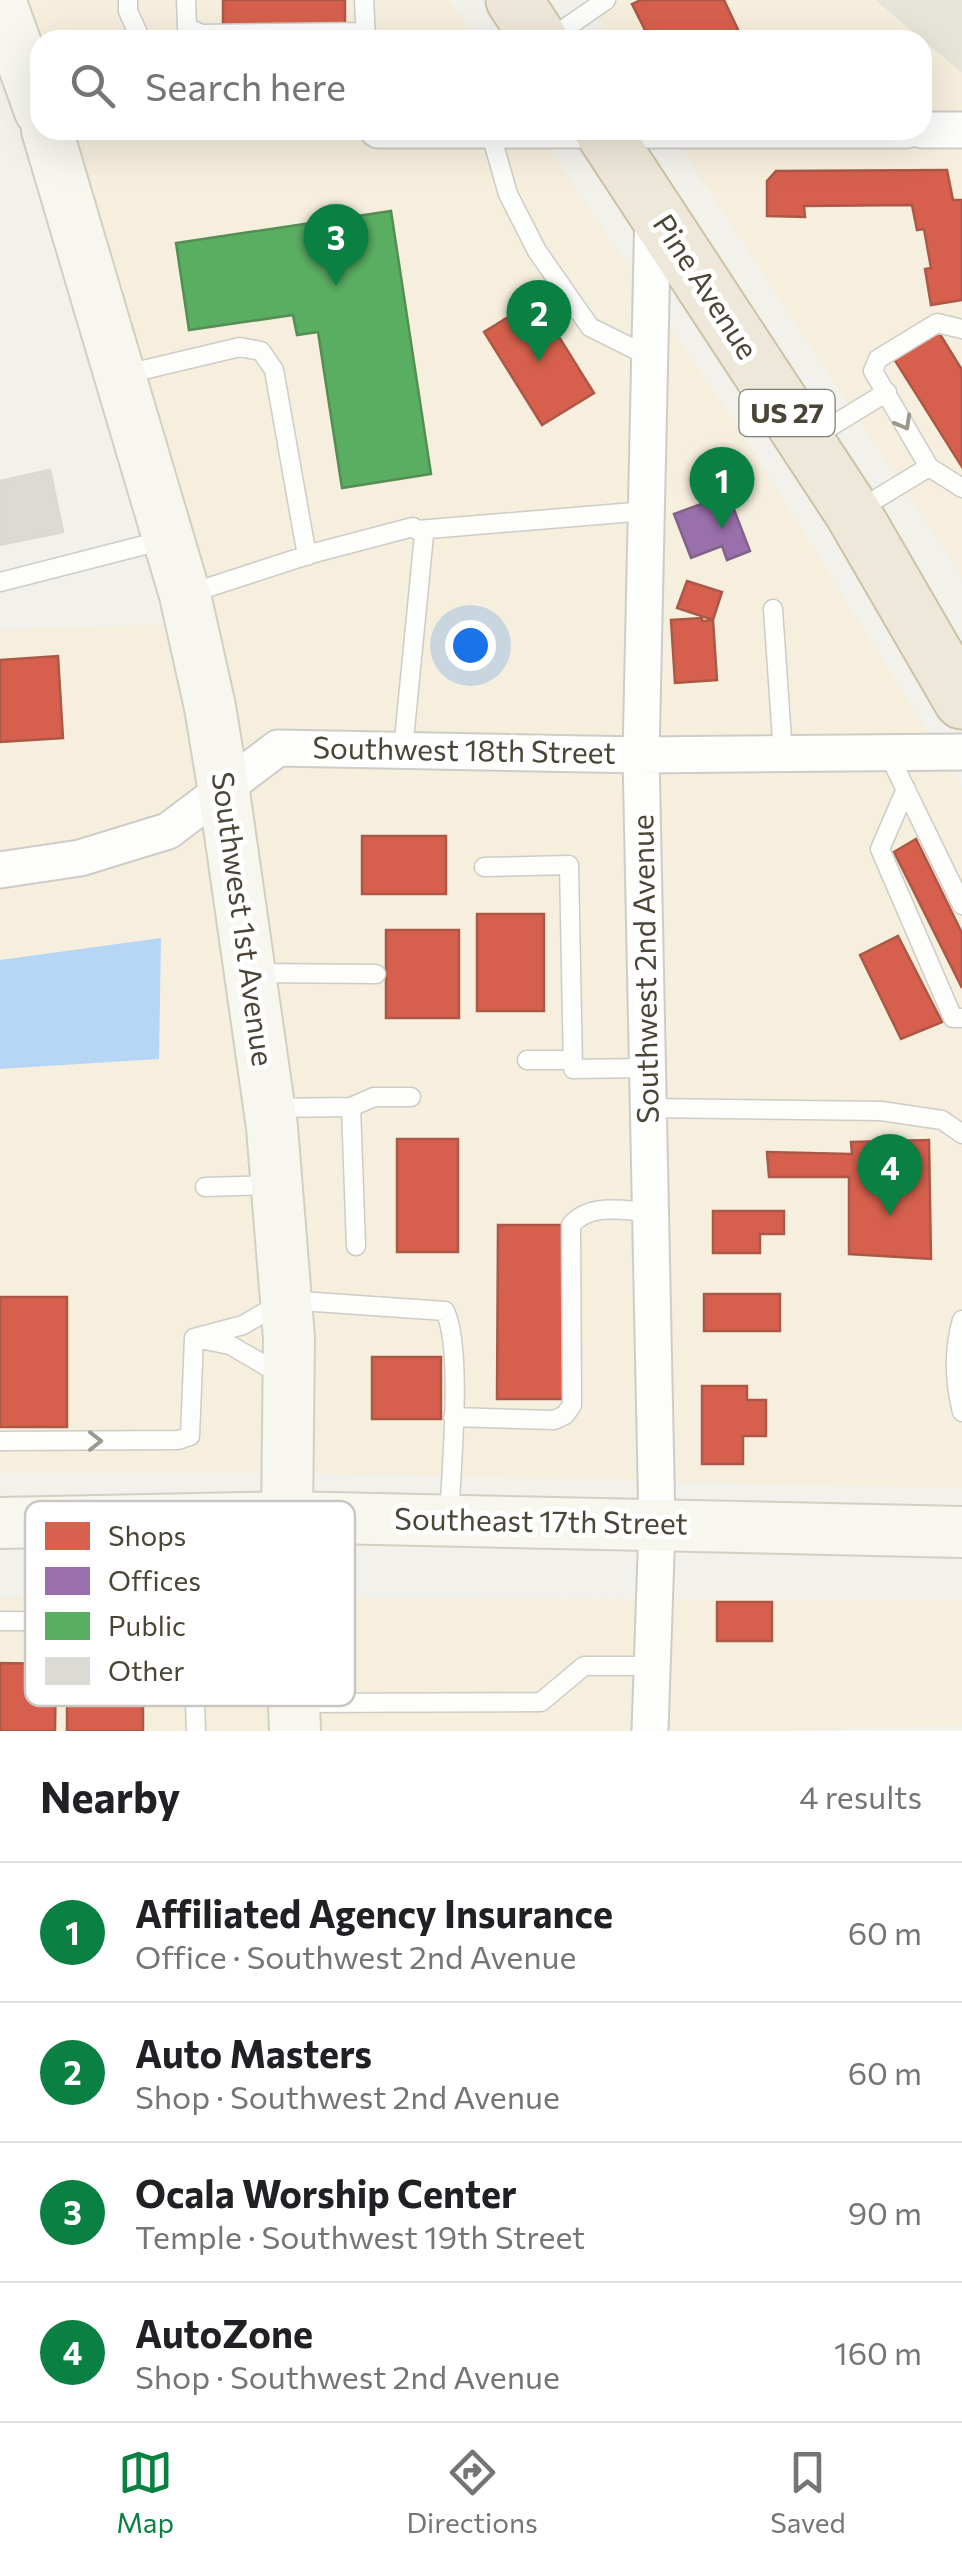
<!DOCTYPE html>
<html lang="en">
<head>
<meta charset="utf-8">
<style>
	:root { --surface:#fff; --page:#f6f6f6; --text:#202124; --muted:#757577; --line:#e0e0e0; --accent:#0b8043 }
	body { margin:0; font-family:Commissioner,sans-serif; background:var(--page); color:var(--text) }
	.you { position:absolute; left:470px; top:645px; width:35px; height:35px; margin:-25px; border:8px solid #fff; border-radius:50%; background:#1a73e8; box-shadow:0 0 0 15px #1a73e833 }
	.badge { display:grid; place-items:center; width:65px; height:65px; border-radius:50%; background:var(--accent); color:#fff; font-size:32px; font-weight:700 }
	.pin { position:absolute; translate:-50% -82px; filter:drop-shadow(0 2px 5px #0008) }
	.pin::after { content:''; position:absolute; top:52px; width:35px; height:30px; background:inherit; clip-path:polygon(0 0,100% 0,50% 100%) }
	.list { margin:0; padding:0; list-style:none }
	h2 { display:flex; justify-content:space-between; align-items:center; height:130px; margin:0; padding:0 40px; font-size:42px }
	h2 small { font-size:32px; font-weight:400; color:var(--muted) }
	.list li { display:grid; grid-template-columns:65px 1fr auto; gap:30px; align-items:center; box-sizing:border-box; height:140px; padding:0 40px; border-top:2px solid var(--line) }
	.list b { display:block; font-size:38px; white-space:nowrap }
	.list p { margin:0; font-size:32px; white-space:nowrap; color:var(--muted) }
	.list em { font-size:32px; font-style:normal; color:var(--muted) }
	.icon { flex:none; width:55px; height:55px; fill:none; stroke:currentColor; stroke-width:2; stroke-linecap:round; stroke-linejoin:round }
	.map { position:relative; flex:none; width:962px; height:1731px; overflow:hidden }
	.search { position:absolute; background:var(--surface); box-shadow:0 10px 40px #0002; left:30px; right:30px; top:30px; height:110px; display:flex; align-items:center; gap:25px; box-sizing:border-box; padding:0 35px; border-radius:30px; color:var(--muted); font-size:38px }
	.sheet { height:690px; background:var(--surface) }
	nav { display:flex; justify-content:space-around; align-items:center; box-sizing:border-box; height:140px; border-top:2px solid var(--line); background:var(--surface); font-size:28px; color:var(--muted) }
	nav a { display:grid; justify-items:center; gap:5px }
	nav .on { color:var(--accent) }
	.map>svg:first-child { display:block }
	.residential { fill:#e7e4d9 }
	.commercial { fill:#f6efde }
	.water { fill:#b7d5f5 }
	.shops { fill:#d6604d; stroke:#ac5846; stroke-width:2.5 }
	.offices { fill:#9970ab; stroke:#816388; stroke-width:2.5 }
	.public { fill:#5aae61; stroke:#558e54; stroke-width:2.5 }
	.building { fill:#dcdad4; stroke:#dbd9d1; stroke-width:2.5 }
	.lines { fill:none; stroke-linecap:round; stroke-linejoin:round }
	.lane-casing { stroke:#ceccc6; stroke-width:21 }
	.street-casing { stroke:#ceccc6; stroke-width:39 }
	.secondary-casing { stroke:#d2d0c2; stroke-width:54 }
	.highway-casing { stroke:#cdc3a4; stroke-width:59 }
	.lane { stroke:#fdfdfc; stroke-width:18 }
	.street { stroke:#fdfdfc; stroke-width:35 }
	.secondary { stroke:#f7f6ef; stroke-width:50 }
	.highway { stroke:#ede8d9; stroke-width:55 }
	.oneway { stroke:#9b988f }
	.labels { text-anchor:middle; stroke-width:10; stroke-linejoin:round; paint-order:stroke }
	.shield { fill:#fff; stroke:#807d72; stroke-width:2.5 }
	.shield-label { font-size:28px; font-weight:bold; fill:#4a4536 }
	.street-label { font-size:30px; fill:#4a4536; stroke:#fff }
	.key { fill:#fff; stroke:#c9c7c3; stroke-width:2.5 }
	.key-label { font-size:28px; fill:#4a4536 }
</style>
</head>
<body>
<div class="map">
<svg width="962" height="1731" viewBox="0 0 962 1731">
	<rect width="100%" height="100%" fill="#f2f1ec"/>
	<path class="residential" d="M875 0H962V73Z"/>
	<path class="commercial" d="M16 0H449L476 40H40Z
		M588 0H875L962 73V578L669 130H922V40H613Z
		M63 130H537L745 437 962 787V1489L302 1473 287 1125Z
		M176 624 257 1128 272 1473H0V1069L158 1059 161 938 0 960V629Z
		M0 1597 274 1598 280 1731H0Z
		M305 1598 962 1600V1726L759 1731H311Z"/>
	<path class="water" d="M161 938 159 1059 0 1069V960Z"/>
	<path class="shops" d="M223 0H345V28H223Z
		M641 0H724L742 38 650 40 632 4Z
		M947 170 953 200H962V300L931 305 925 269 931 268 924 229 917 230 912 205 804 206 805 217 767 216V181L776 171Z
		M536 300 594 393 542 425 484 332Z
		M938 331 962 370V467L894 359Z
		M687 581 722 592 713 620 677 608Z
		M702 618V621L713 620 717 680 675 683 671 620Z
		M58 656 63 738 0 742V660Z
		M362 836H446V894H362Z
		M916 839 962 933V988L894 852Z
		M477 914H544V1011H477Z
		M386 930H459V1018H386Z
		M898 936 942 1022 901 1039 860 955Z
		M397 1139H458V1252H397Z
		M929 1140 931 1259 849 1254V1177H769L767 1152 852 1154 851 1142Z
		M713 1211H784V1234H760V1253H713Z
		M498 1225H563V1399H497Z
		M704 1294H780V1331H704Z
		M0 1297H67V1427H0Z
		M372 1357H441V1419H372Z
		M702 1386H747V1400H766V1436H743V1464H702Z
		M717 1602H772V1641H717Z
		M0 1663 56 1664 55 1731H0Z
		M67 1665H143V1731H67Z"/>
	<path class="offices" d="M728 494 750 551 727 560 722 546 691 558 674 514Z"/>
	<path class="public" d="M391 211 431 474 342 488 318 332 297 335 293 315 189 330 176 243Z"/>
	<path class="building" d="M50 470 63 532 0 545V481Z"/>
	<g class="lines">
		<g class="lane-casing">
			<path id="lane" d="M128 0V11L141 40
				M186 0 187 27 201 34 365 32
				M364 0 366 39
				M548 40 606 0
				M490 131 508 194 537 251 590 327 650 357
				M962 329 937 323 878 359 873 371 929 467 962 488
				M122 375 240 347 261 351 274 370 307 556
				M810 439 887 392
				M858 510 929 467
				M417 530 646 511
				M0 582 168 539
				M188 594 314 553 413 527 424 535 403 750
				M773 609 783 754
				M888 753 962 905
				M906 789 880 849 953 1018H962
				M484 867 569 865 573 1069 648 1068
				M252 973 376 974
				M527 1060H573
				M351 1107 374 1097H411
				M270 1108 351 1107 356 1246
				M649 1108 881 1111 942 1120 962 1134
				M205 1187 275 1185
				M962 1320C953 1351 954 1380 962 1412
				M194 1338 243 1325 286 1300 445 1311C463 1349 451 1471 449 1519
				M200 1339 230 1345 285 1377
				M453 1417 554 1420 565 1415 572 1405 571 1225C591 1202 623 1211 651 1212
				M0 1441 178 1440 190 1436 194 1338
				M110 1522 113 1622
				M0 1621 192 1622 196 1731
				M299 1703 541 1702 584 1666H652"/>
		</g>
		<g class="street-casing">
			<path id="street" d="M378 130H907
				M922 130H962
				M0 870 80 858 168 831 278 748 641 755 962 752
				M650 1731 657 1525 641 755 653 208"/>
		</g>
		<g class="secondary-casing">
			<path id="secondary" d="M0 0 40 111
				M47 130 185 595 210 707 224 792 272 1127 289 1338 287 1517 295 1731
				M0 1523 287 1517 962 1532"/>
		</g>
		<g class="highway-casing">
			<path id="highway" d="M514 0 540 40
				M602 130 853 513 962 701"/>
		</g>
		<use href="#lane" class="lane"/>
		<use href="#street" class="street"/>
		<use href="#secondary" class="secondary"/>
		<use href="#highway" class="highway"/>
	</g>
	<defs><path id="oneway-chevron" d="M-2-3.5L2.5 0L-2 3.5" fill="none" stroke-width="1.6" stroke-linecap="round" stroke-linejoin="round" transform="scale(2.5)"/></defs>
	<g class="oneway">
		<use href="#oneway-chevron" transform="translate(904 423) rotate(61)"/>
		<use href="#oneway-chevron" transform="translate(95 1441)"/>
	</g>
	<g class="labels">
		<rect class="shield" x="739.5" y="390" width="95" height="46" rx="8"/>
		<g class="shield-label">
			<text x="787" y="423">US 27</text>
		</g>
		<g class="street-label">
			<text transform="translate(705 287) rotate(57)" y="10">Pine Avenue</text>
			<text transform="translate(464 751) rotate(1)" y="10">Southwest 18th Street</text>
			<text transform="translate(242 919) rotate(82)" y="10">Southwest 1st Avenue</text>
			<text transform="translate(646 969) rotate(-91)" y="10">Southwest 2nd Avenue</text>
			<text transform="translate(541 1522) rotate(1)" y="10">Southeast 17th Street</text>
		</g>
	</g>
	<rect x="25" y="1501" width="330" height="205" rx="15" class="key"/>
	<rect x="45" y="1522" width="45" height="28" fill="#d6604d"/>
	<rect x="45" y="1567" width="45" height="28" fill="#9970ab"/>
	<rect x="45" y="1612" width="45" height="28" fill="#5aae61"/>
	<rect x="45" y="1657" width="45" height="28" fill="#dcdad4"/>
	<g class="key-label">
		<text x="108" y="1546">Shops</text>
		<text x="108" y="1591">Offices</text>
		<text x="108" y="1636">Public</text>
		<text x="108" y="1681">Other</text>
	</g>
</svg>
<div class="you"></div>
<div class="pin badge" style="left:722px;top:529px">1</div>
<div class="pin badge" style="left:539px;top:362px">2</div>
<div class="pin badge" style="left:336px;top:286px">3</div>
<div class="pin badge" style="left:890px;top:1216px">4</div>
<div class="search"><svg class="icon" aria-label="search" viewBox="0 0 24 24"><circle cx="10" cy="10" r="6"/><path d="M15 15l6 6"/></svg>Search here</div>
</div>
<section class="sheet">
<h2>Nearby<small>4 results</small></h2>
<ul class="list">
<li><span class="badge">1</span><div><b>Affiliated Agency Insurance</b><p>Office · Southwest 2nd Avenue</p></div><em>60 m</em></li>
<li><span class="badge">2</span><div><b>Auto Masters</b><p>Shop · Southwest 2nd Avenue</p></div><em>60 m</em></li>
<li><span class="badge">3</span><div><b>Ocala Worship Center</b><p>Temple · Southwest 19th Street</p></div><em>90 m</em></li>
<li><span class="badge">4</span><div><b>AutoZone</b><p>Shop · Southwest 2nd Avenue</p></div><em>160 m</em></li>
</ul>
</section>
<nav>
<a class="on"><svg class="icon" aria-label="map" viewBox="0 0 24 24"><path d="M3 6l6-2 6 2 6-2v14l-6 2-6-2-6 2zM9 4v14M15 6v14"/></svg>Map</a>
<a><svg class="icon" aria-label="directions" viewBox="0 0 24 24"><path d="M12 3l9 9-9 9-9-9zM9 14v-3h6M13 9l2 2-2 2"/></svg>Directions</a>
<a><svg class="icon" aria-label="saved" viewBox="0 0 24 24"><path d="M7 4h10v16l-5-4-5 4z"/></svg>Saved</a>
</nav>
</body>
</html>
